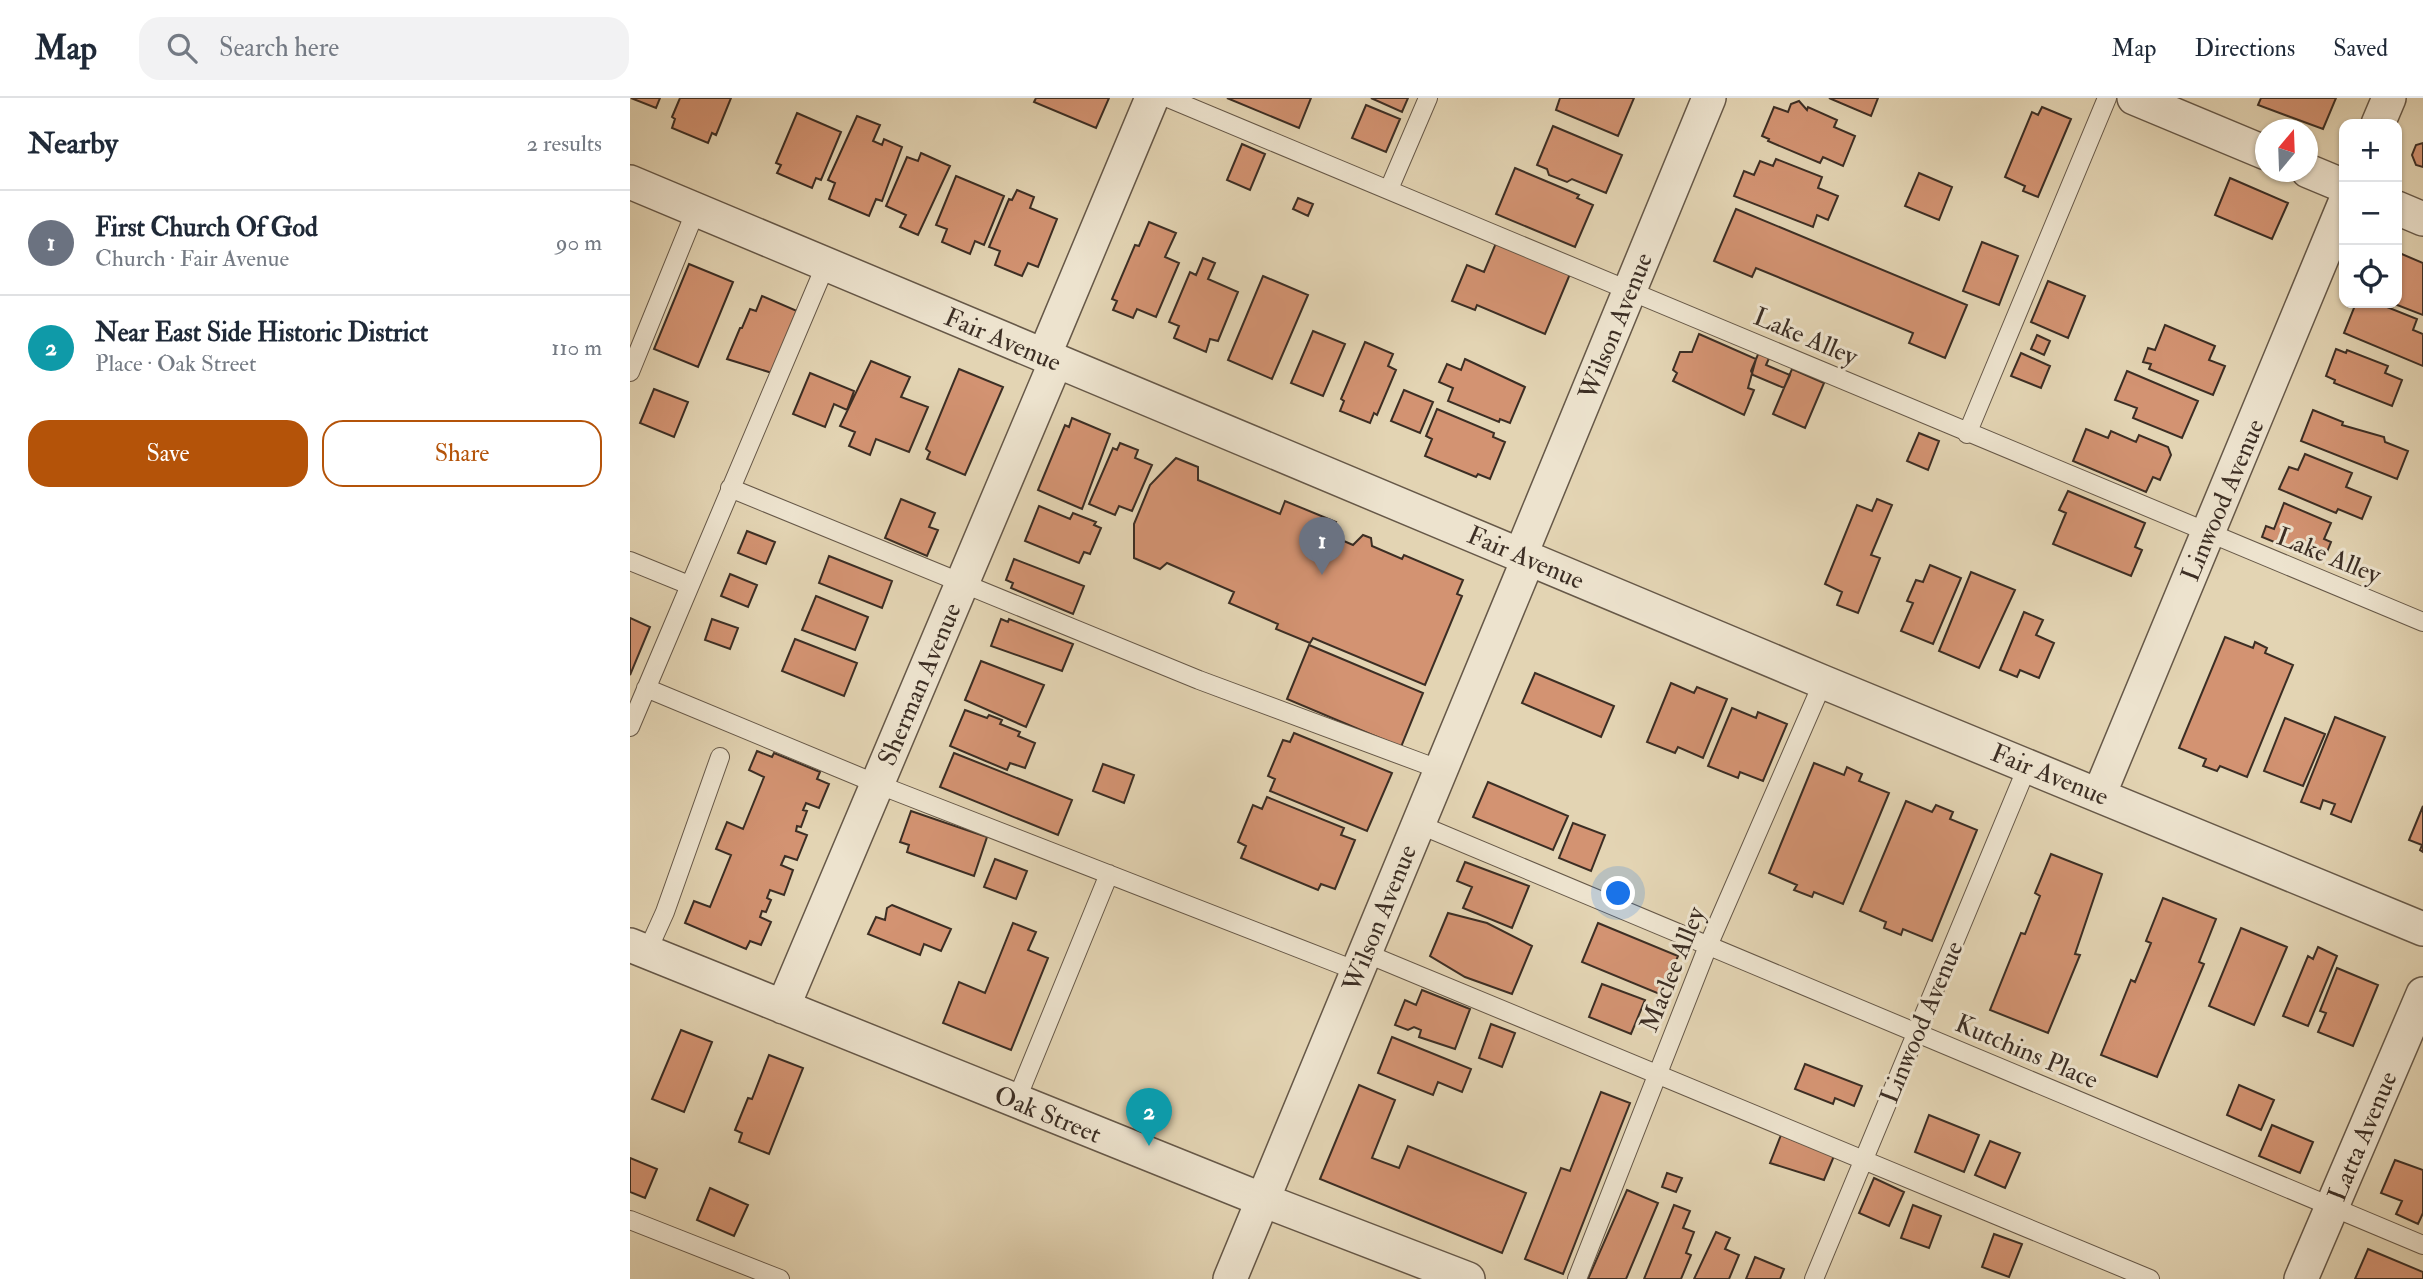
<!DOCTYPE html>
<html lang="en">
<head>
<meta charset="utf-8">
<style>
	:root { --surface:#fff; --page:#f2f2f3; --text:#1f2937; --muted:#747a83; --line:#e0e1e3; --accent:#b45309 }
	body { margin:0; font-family:"IM FELL Double Pica",serif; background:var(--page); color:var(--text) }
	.controls { position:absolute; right:21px; top:21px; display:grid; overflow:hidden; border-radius:14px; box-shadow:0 2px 5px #0004 }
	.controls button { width:63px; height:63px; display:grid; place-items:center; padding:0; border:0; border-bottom:2px solid var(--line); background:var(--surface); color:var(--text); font:35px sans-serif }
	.compass { position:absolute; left:1625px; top:21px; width:63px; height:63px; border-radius:50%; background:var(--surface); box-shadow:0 2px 5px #0004; rotate:19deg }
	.you { position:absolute; left:989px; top:796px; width:24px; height:24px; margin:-18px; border:5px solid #fff; border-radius:50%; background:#1a73e8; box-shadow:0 0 0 10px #1a73e833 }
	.badge { display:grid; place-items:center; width:46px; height:46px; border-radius:50%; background:var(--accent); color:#fff; font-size:23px; font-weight:700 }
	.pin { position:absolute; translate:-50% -58px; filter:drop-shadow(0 2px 4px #0008) }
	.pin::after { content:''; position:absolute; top:37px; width:24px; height:21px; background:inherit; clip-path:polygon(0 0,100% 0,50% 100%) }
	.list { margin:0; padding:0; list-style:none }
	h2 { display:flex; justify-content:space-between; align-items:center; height:91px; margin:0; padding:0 28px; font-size:30px }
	h2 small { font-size:23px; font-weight:400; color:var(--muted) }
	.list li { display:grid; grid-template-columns:46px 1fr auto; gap:21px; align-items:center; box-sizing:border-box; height:105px; padding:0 28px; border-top:2px solid var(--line) }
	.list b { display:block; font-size:26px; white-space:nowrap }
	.list p { margin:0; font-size:23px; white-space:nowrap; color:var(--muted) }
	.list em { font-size:23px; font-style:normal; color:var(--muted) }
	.actions { display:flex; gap:14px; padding:21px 28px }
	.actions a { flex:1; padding:16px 0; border:2px solid var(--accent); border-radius:21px; text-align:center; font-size:24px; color:var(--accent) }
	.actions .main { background:var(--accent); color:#fff }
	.icon { flex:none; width:38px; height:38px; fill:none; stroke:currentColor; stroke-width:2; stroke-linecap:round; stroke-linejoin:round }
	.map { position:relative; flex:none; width:1793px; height:1181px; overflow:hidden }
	header { display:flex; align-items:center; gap:42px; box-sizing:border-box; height:98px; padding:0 35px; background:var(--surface); border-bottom:2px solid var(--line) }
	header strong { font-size:33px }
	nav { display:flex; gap:38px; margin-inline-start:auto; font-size:24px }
	.search { width:490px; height:63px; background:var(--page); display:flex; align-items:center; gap:18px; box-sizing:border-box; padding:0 24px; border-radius:21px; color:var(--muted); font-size:26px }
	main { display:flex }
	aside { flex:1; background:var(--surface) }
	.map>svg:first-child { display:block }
	.building { fill:#d39372; stroke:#3c2e24; stroke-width:2 }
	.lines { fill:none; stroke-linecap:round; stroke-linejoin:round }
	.lane-casing { stroke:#665848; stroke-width:20 }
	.street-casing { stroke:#665848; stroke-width:36 }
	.lane { stroke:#ede3ce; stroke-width:18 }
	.street { stroke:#ede3ce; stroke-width:33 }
	.labels { text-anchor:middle; stroke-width:6; stroke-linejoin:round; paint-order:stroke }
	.street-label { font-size:26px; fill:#3c2e24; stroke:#ede3ce }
</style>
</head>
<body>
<header>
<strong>Map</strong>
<div class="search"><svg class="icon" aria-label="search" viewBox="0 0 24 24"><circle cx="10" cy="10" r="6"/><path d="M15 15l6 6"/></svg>Search here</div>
<nav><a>Map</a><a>Directions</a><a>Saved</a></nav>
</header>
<main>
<aside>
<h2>Nearby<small>2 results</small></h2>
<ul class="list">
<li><span class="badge" style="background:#6b7280">1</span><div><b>First Church Of God</b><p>Church · Fair Avenue</p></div><em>90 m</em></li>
<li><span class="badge" style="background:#0f9aa8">2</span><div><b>Near East Side Historic District</b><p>Place · Oak Street</p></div><em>110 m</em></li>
</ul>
<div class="actions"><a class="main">Save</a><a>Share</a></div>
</aside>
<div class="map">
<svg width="1793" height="1181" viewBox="0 0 1793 1181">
	<rect width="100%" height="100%" fill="#e3d4b3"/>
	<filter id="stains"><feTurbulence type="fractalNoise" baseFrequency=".00286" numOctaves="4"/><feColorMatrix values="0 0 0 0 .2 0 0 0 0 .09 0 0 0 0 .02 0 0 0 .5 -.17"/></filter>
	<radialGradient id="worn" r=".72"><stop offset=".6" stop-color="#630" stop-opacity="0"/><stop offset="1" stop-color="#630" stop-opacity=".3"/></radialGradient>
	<path class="building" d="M1 0H30L26 10Z
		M50 0H101L86 37 82 35 78 45 42 30 45 21 42 19Z
		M406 0H479L466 30 404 4Z
		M597 0H681L669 30Z
		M741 0H778L772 14Z
		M930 0H1004L988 38 926 12Z
		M1199 0H1248L1241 18Z
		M1631 0H1706L1693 31 1628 7Z
		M1169 3 1177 12 1178 9 1207 22 1204 29 1225 38 1213 68 1193 59 1190 65 1138 43 1139 41 1132 38 1144 9 1158 14 1161 6Z
		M736 7 770 21 756 54 722 40Z
		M1412 9 1441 21 1408 99 1393 93 1395 88 1375 79 1402 14 1408 17Z
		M167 15 211 34 191 82 186 80 182 90 147 75 151 67 146 65Z
		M227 18 250 27 243 43 252 47 254 41 272 49 252 103 246 101 239 118 199 101 205 85 198 82Z
		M923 28 992 57 976 95 942 81 937 84 919 77 917 71 907 67Z
		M1793 45V69L1786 67 1782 57 1786 47Z
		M612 46 635 56 620 92 597 82Z
		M291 55 320 68 288 137 270 129 276 117 256 108 277 59 288 63Z
		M1146 61 1192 79 1188 90 1208 98 1198 122 1187 117 1183 129 1104 98 1114 73 1124 77 1130 63 1143 68Z
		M885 70 949 97 947 100 963 107 945 149 866 116Z
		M1289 75 1322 89 1309 122 1275 108Z
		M326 78 374 98 354 147 345 143 340 156 312 144 317 131 306 127Z
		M1600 80 1658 105 1642 141 1585 117Z
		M387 92 404 99 400 110 427 121 408 169 398 165 392 178 365 167 370 153 359 149 379 101 382 102Z
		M668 100 683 106 678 118 663 111Z
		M1106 111 1337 207 1315 260 1279 245 1283 235 1126 170 1122 179 1084 163Z
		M519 124 546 135 535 159 549 165 526 219 507 211 503 220 483 212 487 203 482 201 505 147 509 148Z
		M1352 144 1388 158 1369 207 1333 193Z
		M866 145 940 176 915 236 847 207 845 212 822 203 837 167 854 174Z
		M1767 154 1793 165V217L1762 205H1767Z
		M573 160 585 165 578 181 608 194 588 243 580 241 576 254 544 240 549 228 539 224 560 174 566 177Z
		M59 166 103 184 68 269 24 251Z
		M633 178 678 197 642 281 598 262Z
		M1418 183 1455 198 1438 240 1401 224Z
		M132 198 167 213 142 275 97 261 110 230H112L120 211 126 213Z
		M1726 205H1747L1787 221 1783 232 1793 236V268L1714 235Z
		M1535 227 1585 248 1579 262 1595 268 1583 297 1519 271 1521 266 1513 264 1518 250 1525 252Z
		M683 233 715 246 693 298 661 285Z
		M1069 236 1126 261 1118 290 1124 292 1114 317 1043 283 1047 275 1043 272 1050 254H1062Z
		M1407 237 1420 243 1414 257 1401 251Z
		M735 244 763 256 758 268 766 272 747 317 744 315 740 325 710 313 714 303 711 301Z
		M1706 251 1716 255 1717 252 1758 268 1755 275 1772 282 1762 308 1704 285 1705 282 1696 278Z
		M1129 254 1140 258 1136 267 1160 277 1154 290 1123 277 1121 273Z
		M1391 255 1420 268 1411 290 1381 278Z
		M835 261 895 289 880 325 870 321 869 324 818 303 823 290 809 284 817 266 831 272Z
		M241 263 280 279 271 299 298 309 279 354 246 341 240 357 219 348 225 334 210 328Z
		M329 271 373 289 335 377 297 361 300 354 296 351Z
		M1162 271 1194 285 1175 330 1143 316Z
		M1497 273 1568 303 1552 340 1503 320 1507 310 1485 302Z
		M180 275 224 293 217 312 204 306 195 329 163 316Z
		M24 291 58 304 44 339 10 325Z
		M774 292 803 304 790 335 761 323Z
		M807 311 864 335 863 339 875 344 860 381 848 376 846 379 795 358 802 341 796 338Z
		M1683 312 1713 324 1712 327 1754 339 1755 344 1778 353 1767 381 1671 343Z
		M442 320 480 336 452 411 408 392 435 327 439 329Z
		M1456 331 1478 340 1481 333 1506 344 1509 337 1538 349 1541 357 1530 382 1523 379 1516 394 1443 363Z
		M1289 335 1309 343 1298 372 1277 363Z
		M490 345 508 352 505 360 522 367 502 413 489 408 485 417 459 406 483 350 487 352Z
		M1675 356 1722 375 1716 389 1741 399 1732 421 1708 411 1706 415 1649 391 1659 369 1668 372Z
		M546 360 568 369V382L650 416 655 403 706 424 700 437 723 447 733 437 741 440 742 448 772 461 774 457 833 482 827 496 832 498 795 587 683 540 680 545 646 531 648 526 599 505 604 494 537 465 530 471 504 460V426L520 387Z
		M1438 393 1515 425 1505 449 1512 452 1501 478 1423 446 1436 415 1429 412Z
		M271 401 305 415 299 429 308 432 297 458 255 440Z
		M1247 401 1262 407 1241 457 1250 460 1228 515 1207 507 1212 494 1195 486 1227 407 1242 413Z
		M1654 405 1701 425 1694 441 1701 444 1693 464 1632 439 1636 428 1644 431Z
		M409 408 440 421 443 415 466 424 464 427 471 430 460 456 454 454 449 465 395 443Z
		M117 433 145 444 136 466 108 455Z
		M199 458 262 483 252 510 189 485Z
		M384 461 454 488 443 516 381 490 383 485 376 482Z
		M1300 467 1331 480 1303 546 1271 533 1283 505 1277 503 1286 482 1293 484Z
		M1341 474 1385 492 1349 570 1309 553Z
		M100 476 127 487 118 509 91 498Z
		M186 498 238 519 225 552 172 532Z
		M1394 514 1413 522 1406 537 1424 545 1409 580 1390 572 1387 579 1370 572Z
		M0 520 20 529 0 577Z
		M82 521 108 530 100 551 75 542Z
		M371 521 378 524 379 521 443 546 432 573 361 548Z
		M1595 539 1623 550 1625 544 1637 550 1635 555 1663 567 1617 679 1590 668 1587 673 1573 668 1576 661 1549 650Z
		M165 541 227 565 214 598 152 573Z
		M679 547 793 595 771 649 657 601Z
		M351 563 414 587 396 629 335 602Z
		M905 575 984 608 971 639 892 605Z
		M1041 585 1064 595 1067 589 1097 601 1073 660 1048 649 1045 655 1017 644Z
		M1102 610 1126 620 1128 614 1157 626 1133 683 1110 674 1108 680 1078 668Z
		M335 612 357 620 359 617 372 622 370 626 390 634 388 638 405 645 395 670 380 665 377 672 320 648Z
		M1705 619 1755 639 1721 724 1701 716 1705 706 1693 702 1690 711 1671 704Z
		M1655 620 1695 636 1673 688 1634 673Z
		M664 635 762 675 737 733 640 693 645 681 638 678 653 642 660 644Z
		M127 653 142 659 144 655 190 674 187 681 199 686 189 710 176 705 173 712 177 713 171 729 167 728 166 733 177 737 167 762 155 758 151 767 163 772 154 797 140 792 137 800 141 802 136 814 132 813 130 819 141 824 131 847 120 843 116 851 55 825 64 803 80 809 101 757 86 751 97 724 113 731 134 679 119 672Z
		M324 655 442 702 428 737 310 689Z
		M1184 665 1214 677 1217 669 1232 676 1229 683 1259 695 1213 806 1184 794 1182 799 1164 792 1167 787 1139 775Z
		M473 666 504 677 494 705 463 693Z
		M858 684 938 718 923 752 843 719Z
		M637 699 714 730 711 737 725 742 705 791 691 786 688 792 611 760 616 748 608 744 623 707 632 711Z
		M1276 703 1302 714 1306 707 1323 714 1320 721 1347 732 1302 843 1273 831 1271 837 1254 830 1256 824 1230 813Z
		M1793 708V754L1790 752 1792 747 1779 742Z
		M281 713 357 739 344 778 277 754 279 747 270 744Z
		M943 725 975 737 961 773 929 760Z
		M1421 756 1472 776 1445 856 1450 857 1418 935 1360 912 1391 835 1395 836 1410 798 1405 795Z
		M365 761 397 773 386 801 354 789Z
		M835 764 899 788 882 830 833 810 842 789 827 783Z
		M1533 800 1586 821 1569 864 1574 866 1527 979 1471 957 1501 882 1505 884 1521 845 1516 843Z
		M262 807 321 831 311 853 294 846 290 857 238 836 246 819 255 822 257 810Z
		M818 815 857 825 902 848 882 896 835 879 800 858Z
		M383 825 406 834 398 852 418 860 381 952 313 925 329 884 355 895Z
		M968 825 1048 858 1032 897 952 864Z
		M1611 830 1657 849 1624 927 1579 908Z
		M1688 849 1707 858 1678 928 1653 918 1678 858 1683 861Z
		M1707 870 1748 887 1723 948 1688 934 1696 915 1690 913Z
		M972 886 1015 902 1001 936 959 919Z
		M792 892 840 911 825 951 789 939 791 932 784 929 778 932 765 927 775 902 786 907Z
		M861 926 885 935 872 969 849 960Z
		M51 932 82 944 54 1014 22 1001Z
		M762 939 841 971 832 994 808 984 803 997 748 975Z
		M139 957 173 970 139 1056 109 1044 112 1035 105 1032 118 1000 122 1001Z
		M1175 966 1232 988 1224 1008 1205 1000 1203 1006 1165 991Z
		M729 987 765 1002 742 1060 769 1070 778 1048 896 1095 872 1155 690 1081Z
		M1609 987 1644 1002 1631 1032 1597 1017Z
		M971 994 1000 1005 933 1176 895 1161 931 1070 940 1073Z
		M1299 1017 1349 1037 1334 1074 1285 1054Z
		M1642 1027 1683 1044 1670 1075 1629 1058Z
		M1151 1037 1204 1058 1194 1082 1140 1065Z
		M1360 1043 1390 1055 1375 1090 1345 1077Z
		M0 1060 27 1071 15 1100 0 1094Z
		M1765 1062 1793 1072V1115L1788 1126 1766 1116 1772 1103 1751 1095Z
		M1037 1075 1052 1080 1046 1094 1032 1089Z
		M1244 1080 1274 1094 1259 1128 1229 1115Z
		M80 1090 118 1107 104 1138 67 1122Z
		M997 1092 1028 1105 996 1181H958Z
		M1044 1107 1060 1113 1053 1130 1064 1134 1056 1155 1061 1157 1051 1181H1014Z
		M1283 1107 1311 1118 1299 1150 1271 1140Z
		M1086 1134 1100 1140 1095 1151 1109 1157 1099 1181H1064Z
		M1364 1136 1392 1146 1379 1179 1352 1169Z
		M1738 1151 1793 1174V1181H1725Z
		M1125 1159 1154 1171 1150 1181H1116Z"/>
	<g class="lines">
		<g class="lane-casing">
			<path id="lane" d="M538 0 1793 524
				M759 91 798 0
				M0 274 66 112
				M1337 336 1477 0
				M100 390 569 582 811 672
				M0 463 59 487
				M16 590 247 686 727 873
				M0 629 196 166
				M788 726 1793 1147
				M17 854 35 814 90 659
				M735 855 1520 1181
				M386 1003 479 776
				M0 1122 150 1181
				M947 1181 1078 848 1193 584
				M1184 1181 1398 667"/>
		</g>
		<g class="street-casing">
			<path id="street" d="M1504 0 1636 55
				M1748 26 1759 0
				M1678 73 1714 88
				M0 84 1193 584 1793 831
				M1767 110 1793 121
				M414 258 522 0
				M891 456 1079 0
				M1469 697 1714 107
				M0 847 633 1102 838 1181
				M153 909 426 263
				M600 1181 899 459
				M1671 1181 1793 896"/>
		</g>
		<use href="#lane" class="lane"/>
		<use href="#street" class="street"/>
	</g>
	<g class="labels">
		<g class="street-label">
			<text transform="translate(985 228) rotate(-68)" y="9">Wilson Avenue</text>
			<text transform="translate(1176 238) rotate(23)" y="9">Lake Alley</text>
			<text transform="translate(373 241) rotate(23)" y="9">Fair Avenue</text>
			<text transform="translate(1592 402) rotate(-67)" y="9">Linwood Avenue</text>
			<text transform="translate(1699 457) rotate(22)" y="9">Lake Alley</text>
			<text transform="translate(896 459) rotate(23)" y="9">Fair Avenue</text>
			<text transform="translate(289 586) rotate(-67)" y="9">Sherman Avenue</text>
			<text transform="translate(1420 676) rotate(22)" y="9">Fair Avenue</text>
			<text transform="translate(749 820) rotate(-68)" y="9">Wilson Avenue</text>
			<text transform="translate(1042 871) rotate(-68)" y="9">Maclee Alley</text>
			<text transform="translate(1291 924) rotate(-67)" y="9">Linwood Avenue</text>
			<text transform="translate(1397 953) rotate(23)" y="9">Kutchins Place</text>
			<text transform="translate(418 1016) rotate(22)" y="9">Oak Street</text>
			<text transform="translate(1732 1038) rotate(-67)" y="9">Latta Avenue</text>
		</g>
	</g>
	<rect width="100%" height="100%" filter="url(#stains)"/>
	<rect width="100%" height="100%" fill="url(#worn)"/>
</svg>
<div class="controls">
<button>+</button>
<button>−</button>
<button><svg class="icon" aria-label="locate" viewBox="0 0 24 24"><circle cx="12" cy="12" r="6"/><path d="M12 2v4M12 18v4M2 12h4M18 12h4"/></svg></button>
</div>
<svg class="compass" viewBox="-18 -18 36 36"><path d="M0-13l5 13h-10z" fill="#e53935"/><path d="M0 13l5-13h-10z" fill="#747a83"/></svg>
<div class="you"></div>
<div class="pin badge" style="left:692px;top:477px;background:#6b7280">1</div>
<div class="pin badge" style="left:519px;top:1048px;background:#0f9aa8">2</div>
</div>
</main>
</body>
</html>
